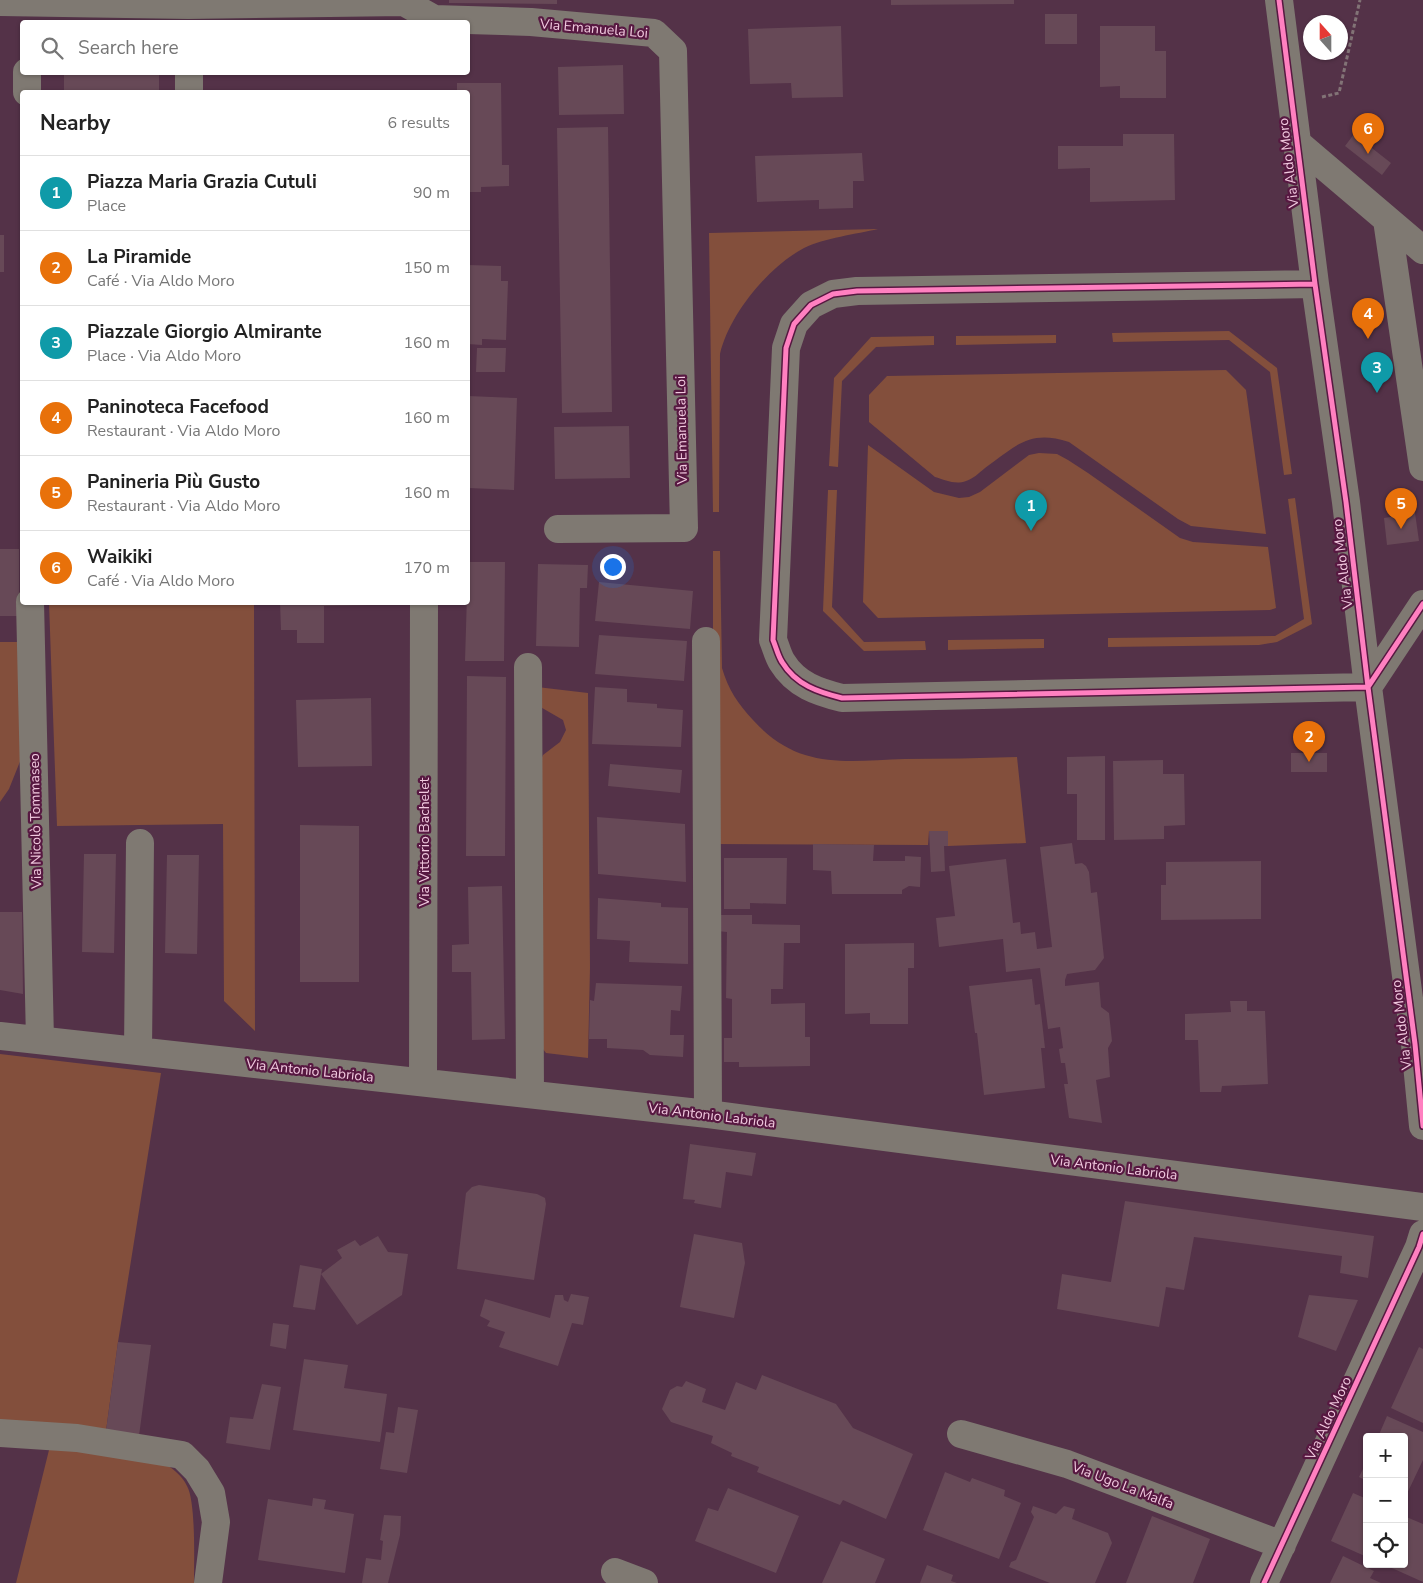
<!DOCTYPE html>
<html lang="en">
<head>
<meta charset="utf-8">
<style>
	:root { --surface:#fff; --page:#f6f6f6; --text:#222; --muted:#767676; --line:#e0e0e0; --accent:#2563eb }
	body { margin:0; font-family:"Nunito Sans",sans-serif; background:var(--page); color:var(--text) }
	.controls { position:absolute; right:15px; bottom:15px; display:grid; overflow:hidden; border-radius:5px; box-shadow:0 1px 4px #0004 }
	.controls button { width:45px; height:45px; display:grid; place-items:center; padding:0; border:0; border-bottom:1px solid var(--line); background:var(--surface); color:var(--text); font:25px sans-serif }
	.compass { position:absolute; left:1303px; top:15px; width:45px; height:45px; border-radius:50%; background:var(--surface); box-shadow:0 1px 4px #0004; rotate:339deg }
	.you { position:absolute; left:612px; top:566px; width:18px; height:18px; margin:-12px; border:4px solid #fff; border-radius:50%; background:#1a73e8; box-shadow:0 0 0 8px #1a73e833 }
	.badge { display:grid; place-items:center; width:32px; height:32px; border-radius:50%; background:var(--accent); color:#fff; font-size:16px; font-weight:700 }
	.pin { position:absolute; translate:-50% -41px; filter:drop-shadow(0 1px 2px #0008) }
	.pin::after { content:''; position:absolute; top:26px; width:18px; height:15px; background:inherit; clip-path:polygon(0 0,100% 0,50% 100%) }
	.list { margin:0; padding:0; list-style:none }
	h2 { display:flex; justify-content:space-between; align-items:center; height:65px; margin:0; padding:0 20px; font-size:21px }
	h2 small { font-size:16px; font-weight:400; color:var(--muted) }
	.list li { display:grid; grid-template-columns:32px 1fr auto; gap:15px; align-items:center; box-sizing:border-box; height:75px; padding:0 20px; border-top:1px solid var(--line) }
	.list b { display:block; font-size:19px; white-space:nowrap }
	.list p { margin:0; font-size:16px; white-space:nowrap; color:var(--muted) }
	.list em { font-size:16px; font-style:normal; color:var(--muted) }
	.icon { flex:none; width:28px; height:28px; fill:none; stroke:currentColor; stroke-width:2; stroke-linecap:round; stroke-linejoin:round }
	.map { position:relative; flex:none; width:1423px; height:1583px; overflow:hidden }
	.search { position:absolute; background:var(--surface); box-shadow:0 1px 4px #0004; left:20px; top:20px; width:450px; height:55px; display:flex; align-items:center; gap:12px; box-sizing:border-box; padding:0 18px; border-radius:5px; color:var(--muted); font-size:19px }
	.panel { position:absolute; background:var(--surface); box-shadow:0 1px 4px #0004; left:20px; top:90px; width:450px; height:515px; border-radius:5px }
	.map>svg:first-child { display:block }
	.green { fill:#834f3c }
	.building { fill:#674957 }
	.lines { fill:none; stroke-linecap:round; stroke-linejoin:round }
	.path { stroke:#827376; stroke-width:3; stroke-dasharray:4 2.5; stroke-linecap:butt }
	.minor { stroke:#7f7972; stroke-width:28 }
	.cycleway-casing { stroke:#571841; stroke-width:8 }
	.cycleway { stroke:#ff80c0; stroke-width:5 }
	.labels { text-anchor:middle; stroke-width:4.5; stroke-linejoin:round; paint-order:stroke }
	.street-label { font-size:14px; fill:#f1c9df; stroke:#571841 }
</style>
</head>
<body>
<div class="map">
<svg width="1423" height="1583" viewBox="0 0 1423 1583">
	<rect width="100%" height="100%" fill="#543248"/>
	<path class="green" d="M878 229C857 234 824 238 804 248 768 267 729 315 720 354L719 512H713L709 233Z
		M1229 331 1277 368 1292 474 1284 475 1270 372 1229 340 1113 342 1112 333Z
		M1056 335V343L956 345V336Z
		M934 336V345L876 347 842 381 838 467 829 466 834 378 871 337Z
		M1226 370 1246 390 1266 534 1191 526 1178 519 1069 442C1029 429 1016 446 985 468 979 473 973 479 966 481 955 485 945 480 935 477L869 422V395L887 376Z
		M868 445 934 492 959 498 969 497 980 492 1029 455 1039 453 1057 454 1068 460 1088 473 1180 538 1193 542 1268 547 1276 608 1270 610 878 618 863 602Z
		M828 490H837L832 607 864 642 925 641 926 650 864 651 823 611Z
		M1295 498 1312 624 1277 642 1259 645 1108 647V638L1275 636 1304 619 1288 499Z
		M713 551H720L722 668C728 689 738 704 753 720 798 770 844 761 905 759 942 759 980 758 1017 757L1026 843 948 846V831H929L928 845 713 844Z
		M49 603H254L255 1031 224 1001 223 824 57 826Z
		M1044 639V648L948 650V640Z
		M0 642H20L21 759 9 789 0 802Z
		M537 687 588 693 590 968 588 1058 546 1053 540 1045 539 764 543 755 560 742 566 730 563 720 537 705Z
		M0 1054 161 1073 118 1342 106 1431 0 1423Z
		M50 1446 162 1462C172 1468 182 1475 187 1486 196 1502 194 1562 194 1583H16Z"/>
	<path class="building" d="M449 0H557V4L449 3Z
		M891 0H1014V4L891 5Z
		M1045 14H1077V44H1045Z
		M841 26 843 97 792 98 791 83 750 84 748 29Z
		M1100 26H1155V51H1166V98H1120V86L1100 87Z
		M623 65 624 114 559 115 558 67Z
		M64 72H159V92H64Z
		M457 83H501L502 165H509V186L481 187V192H468V92H457Z
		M608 127 612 412 562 413 557 128Z
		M1123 134H1174L1175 200 1090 202V168L1058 169V146H1123Z
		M1354 134 1391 163 1382 175 1345 146Z
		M862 153 864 181H853V208L819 209V200L757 202 755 156Z
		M0 235H4V272H0Z
		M468 265 501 266V281H508L506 340 482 339V345L468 344Z
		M477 348H506L505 372H476Z
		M468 396 517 398 514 490 468 488Z
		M629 426 630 478 555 479 554 427Z
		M1415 513 1419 541 1387 545 1384 518Z
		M0 549H19V616H0Z
		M468 562H505L504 661H465Z
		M538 564 588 565 587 588H580L579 647 536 646Z
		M599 582 693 591 690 629 595 621Z
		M280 602H373V605L324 606V643H297V630H281Z
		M599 635 687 641 684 681 595 674Z
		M467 676 506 677 505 856H466Z
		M595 687 627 689V702L657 704V708L683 710 681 747 592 744Z
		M371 698 372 766 298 767 296 700Z
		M1291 753H1327V772H1291Z
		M1105 756V840H1077V794H1067V757Z
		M1163 760V774H1184L1185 825 1164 826V839L1114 840 1113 761Z
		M610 764 682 770 680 793 608 786Z
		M597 817 685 824 686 882 598 874Z
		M300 825 359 826V982H300Z
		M929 831H948V846H944L945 871 931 872Z
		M1072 843 1075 864 1082 863 1086 866 1089 872 1091 893 1097 892 1104 958 1095 970 1067 974 1065 980V986L1099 982 1101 1007 1109 1013 1112 1041 1108 1048 1110 1077 1096 1080 1102 1123 1069 1118 1064 1084H1068L1065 1063H1061L1059 1049 1063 1048 1060 1027 1048 1029 1040 968 1006 972 1003 939 939 947 936 918 955 916 949 866 1006 859 1013 923 1020 922 1021 934 1035 932 1037 949 1052 947 1040 847Z
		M813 844 874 845 873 861H905V856L921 857 920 887 909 886 902 890V894H832L831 871 813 870Z
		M84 854H116L114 953 82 952Z
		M167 855H199L197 954 165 953Z
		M724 858H787L786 904 750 903V909H724Z
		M1261 861V919L1161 920V885H1166V862Z
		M502 886 505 1039 472 1040 471 972H452V945L469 944 468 887Z
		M598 898 661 903V907L688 908V964L629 962 630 941 597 939Z
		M0 912H22L23 994 0 990Z
		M717 915H752V924L800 925V943H784L783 989H771V1004L805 1003V1037H810V1066L739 1067V1062H724V1038H732V999L726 998 727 932 717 931Z
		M914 943V968H908V1024H870V1013L845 1014V944Z
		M1032 979 1035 1005 1040 1004 1045 1048H1041L1045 1088 984 1095 977 1033H975L969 986Z
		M596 983 682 986 680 1011 671 1010 670 1035H684L683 1057 650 1055 643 1050 607 1048V1039H589L590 1000 594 1001Z
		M1230 1001H1247V1011H1265L1268 1084 1222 1086 1221 1092H1200L1198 1040H1185V1014L1231 1012Z
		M690 1144 756 1153 752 1176 726 1172 721 1208 694 1203 695 1200 683 1199Z
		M479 1185 537 1194 545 1198 546 1204 534 1280 457 1269 466 1193 472 1187Z
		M1125 1201 1374 1236 1368 1278 1340 1273 1342 1256 1194 1237 1184 1290 1166 1287 1159 1327 1057 1309 1062 1274 1111 1282Z
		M694 1234 742 1243 745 1263 734 1318 680 1307Z
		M378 1236 388 1252 408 1254 402 1295 357 1325 321 1274 315 1310 293 1307 300 1265 322 1269 321 1274 342 1258 337 1250 355 1240 360 1246Z
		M571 1294 589 1297 583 1325 572 1323 558 1366 499 1347 505 1332 487 1326 490 1321 480 1316 485 1299 550 1318 555 1295H563L564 1300 568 1302Z
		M1309 1295 1358 1300 1336 1351 1298 1337Z
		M273 1323 289 1325 286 1349 270 1346Z
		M118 1342 151 1345 139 1436 106 1431Z
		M1419 1347 1423 1349V1423L1391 1408Z
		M304 1359 348 1365 344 1388 387 1394 380 1442 293 1430Z
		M762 1375 836 1404 853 1428 913 1454 886 1519 843 1500 840 1505 757 1472 759 1467 731 1456 732 1453 711 1443 713 1436 671 1422 662 1409 670 1390 677 1386 682 1387 686 1381 706 1389 702 1402 725 1410 736 1382 756 1390Z
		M262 1384 281 1387 270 1450 226 1443 230 1417 253 1419Z
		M398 1407 418 1410 407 1473 380 1469 386 1432 394 1433Z
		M1387 1416 1423 1432V1460L1404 1500V1437H1378Z
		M1367 1461V1481L1359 1477Z
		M945 1472 970 1482 972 1478 1005 1490 1004 1496 1021 1503 999 1559 923 1530Z
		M728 1488 799 1516 776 1573 695 1541 708 1508 718 1511Z
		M1353 1493 1367 1499V1557L1331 1541Z
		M313 1498 326 1500 324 1509 354 1514 345 1573 258 1560 268 1499 312 1506Z
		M1033 1506 1056 1514 1064 1506 1075 1509 1072 1519 1108 1533 1112 1543 1095 1583H1050L1009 1567 1011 1562 1016 1560 1034 1517 1031 1512Z
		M384 1515 401 1516 400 1535 388 1583H362L366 1558 381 1560 383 1541 380 1540Z
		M1152 1516 1210 1539 1193 1583H1126Z
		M1404 1516 1423 1524V1582L1383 1564H1404Z
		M841 1541 885 1559 875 1583H822Z
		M1343 1556 1374 1571 1370 1578 1381 1583H1330Z
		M927 1565 953 1575 951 1581 957 1583H920Z"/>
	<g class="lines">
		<path class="path" d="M1322 97 1339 93 1360 0"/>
		<path class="minor" d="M1279 0 1315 284 1346 502 1368 687 1415 1044 1423 1126
			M0 2 188 5 404 2 434 19 531 22 654 33 673 51 684 528 558 529
			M27 72V92
			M189 72V92
			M1297 143 1423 250
			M1387 220 1423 467
			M1315 284 857 291 833 294 811 305 794 324 786 348 773 640C776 647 778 656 782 662 796 685 818 692 842 698L1368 687 1423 604
			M30 602 40 1040
			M706 641 708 1114
			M528 667 530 1094
			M0 1036 708 1114 1423 1207
			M138 1051 140 843
			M423 1082 424 602
			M0 1433 77 1438 182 1455 197 1470 211 1493 216 1522 208 1583
			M961 1434 1067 1464 1282 1545
			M615 1572 644 1583
			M1264 1583 1419 1247 1423 1234"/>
		<g class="cycleway-casing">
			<path id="cycleway" d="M1279 0 1315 284 1346 502 1368 687 1415 1044 1423 1126
				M1315 284 857 291 833 294 811 305 794 324 786 348 773 640C776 647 778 656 782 662 796 685 818 692 842 698L1368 687 1423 604
				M1264 1583 1419 1247 1423 1234"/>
		</g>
		<use href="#cycleway" class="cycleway"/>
	</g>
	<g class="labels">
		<g class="street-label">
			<text transform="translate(594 28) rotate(5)" y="5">Via Emanuela Loi</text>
			<text transform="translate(1288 163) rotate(-97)" y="5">Via Aldo Moro</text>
			<text transform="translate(681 430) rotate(-91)" y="5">Via Emanuela Loi</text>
			<text transform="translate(1342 564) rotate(-97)" y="5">Via Aldo Moro</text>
			<text transform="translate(35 821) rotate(-91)" y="5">Via Nicolò Tommaseo</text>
			<text transform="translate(424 842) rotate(-90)" y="5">Via Vittorio Bachelet</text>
			<text transform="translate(1401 1025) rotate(-97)" y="5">Via Aldo Moro</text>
			<text transform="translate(310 1070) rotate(6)" y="5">Via Antonio Labriola</text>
			<text transform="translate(712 1115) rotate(7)" y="5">Via Antonio Labriola</text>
			<text transform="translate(1114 1167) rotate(7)" y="5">Via Antonio Labriola</text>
			<text transform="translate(1328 1418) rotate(-65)" y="5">Via Aldo Moro</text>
			<text transform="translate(1123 1485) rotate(21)" y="5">Via Ugo La Malfa</text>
		</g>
	</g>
</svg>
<div class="controls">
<button>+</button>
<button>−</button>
<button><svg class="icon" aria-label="locate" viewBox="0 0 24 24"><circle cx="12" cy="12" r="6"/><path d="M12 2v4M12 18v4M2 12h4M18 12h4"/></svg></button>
</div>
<svg class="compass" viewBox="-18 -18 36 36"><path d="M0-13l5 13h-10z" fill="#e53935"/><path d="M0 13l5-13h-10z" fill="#767676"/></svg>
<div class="you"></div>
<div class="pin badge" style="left:1031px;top:531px;background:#0f9aa8">1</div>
<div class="pin badge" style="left:1309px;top:762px;background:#e8710a">2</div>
<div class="pin badge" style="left:1377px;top:393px;background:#0f9aa8">3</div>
<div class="pin badge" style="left:1368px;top:339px;background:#e8710a">4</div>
<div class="pin badge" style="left:1401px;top:529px;background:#e8710a">5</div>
<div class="pin badge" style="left:1368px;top:154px;background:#e8710a">6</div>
<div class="search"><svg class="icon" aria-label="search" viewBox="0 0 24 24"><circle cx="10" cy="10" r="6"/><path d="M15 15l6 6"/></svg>Search here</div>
<section class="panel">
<h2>Nearby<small>6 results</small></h2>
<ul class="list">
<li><span class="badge" style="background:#0f9aa8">1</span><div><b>Piazza Maria Grazia Cutuli</b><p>Place</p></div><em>90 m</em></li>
<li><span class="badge" style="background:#e8710a">2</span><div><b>La Piramide</b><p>Café · Via Aldo Moro</p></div><em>150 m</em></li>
<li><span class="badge" style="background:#0f9aa8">3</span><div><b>Piazzale Giorgio Almirante</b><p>Place · Via Aldo Moro</p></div><em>160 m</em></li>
<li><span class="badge" style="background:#e8710a">4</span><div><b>Paninoteca Facefood</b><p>Restaurant · Via Aldo Moro</p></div><em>160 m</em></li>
<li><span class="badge" style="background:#e8710a">5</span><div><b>Panineria Più Gusto</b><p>Restaurant · Via Aldo Moro</p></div><em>160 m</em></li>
<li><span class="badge" style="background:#e8710a">6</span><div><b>Waikiki</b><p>Café · Via Aldo Moro</p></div><em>170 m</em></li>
</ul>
</section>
</div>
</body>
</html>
